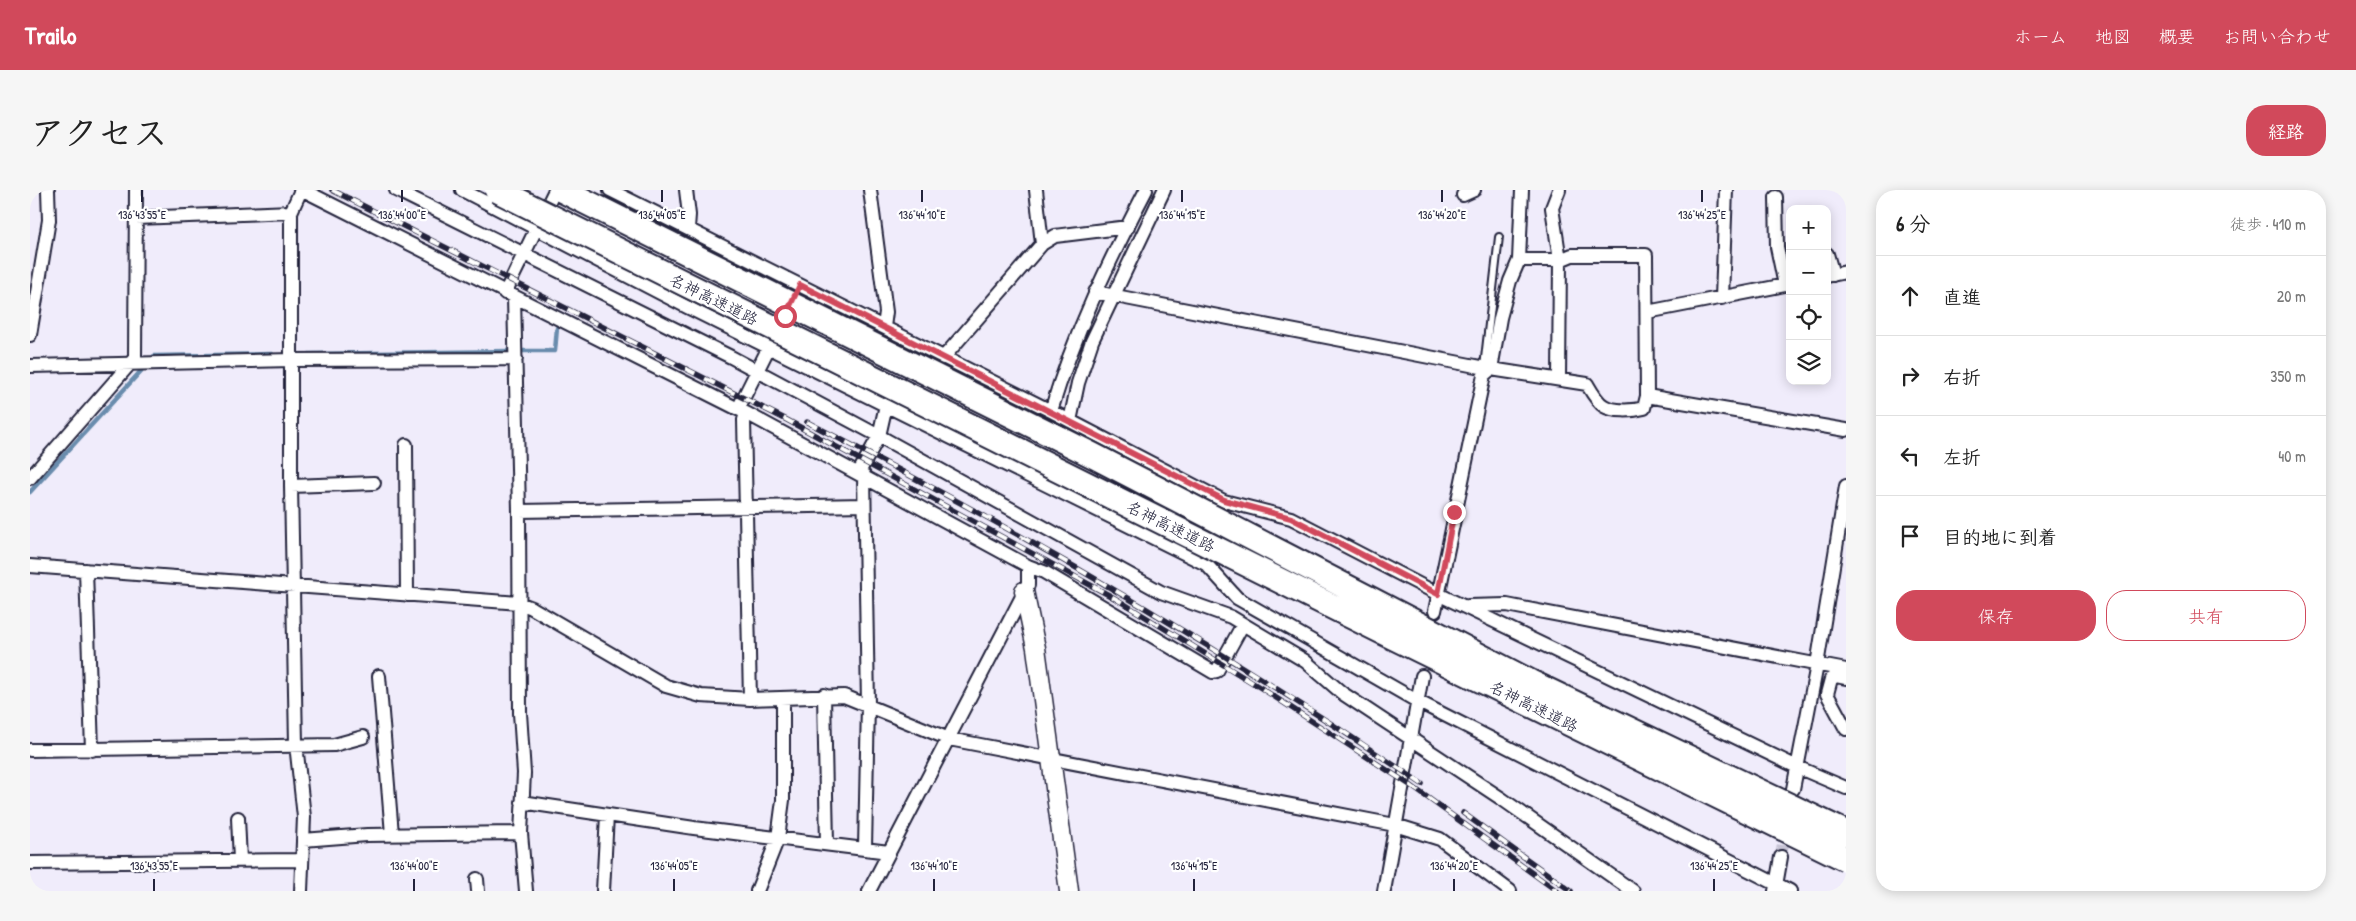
<!DOCTYPE html>
<html lang="ja">
<head>
<meta charset="utf-8">
<style>
	:root { --surface:#fff; --page:#f6f6f6; --text:#222; --muted:#767676; --line:#e0e0e0; --accent:#d1495b }
	body { margin:0; font-family:"Patrick Hand","Klee One",sans-serif; background:var(--page); color:var(--text) }
	.controls { position:absolute; right:15px; top:15px; display:grid; overflow:hidden; border-radius:10px; box-shadow:0 2px 12px #0003 }
	.controls button { width:45px; height:45px; display:grid; place-items:center; padding:0; border:0; border-bottom:1px solid var(--line); background:var(--surface); color:var(--text); font:25px sans-serif }
	.stop { position:absolute; width:15px; height:15px; margin:-11px; border:4px solid #d1495b; border-radius:50%; background:#fff }
	.stop.end { background:#d1495b; border-color:#fff; box-shadow:0 1px 5px #0008 }
	.list { margin:0; padding:0; list-style:none }
	h2 { display:flex; justify-content:space-between; align-items:center; height:65px; margin:0; padding:0 20px; font-size:21px }
	h2 small { font-size:16px; font-weight:400; color:var(--muted) }
	.list li { display:grid; grid-template-columns:32px 1fr auto; gap:15px; align-items:center; box-sizing:border-box; height:80px; padding:0 20px; border-top:1px solid var(--line) }
	.list b { display:block; font-size:19px; white-space:nowrap }
	.list em { font-size:16px; font-style:normal; color:var(--muted) }
	.actions { display:flex; gap:10px; padding:15px 20px }
	.actions a { flex:1; padding:11px 0; border:1px solid var(--accent); border-radius:20px; text-align:center; font-size:18px; color:var(--accent) }
	.actions .main { background:var(--accent); color:#fff }
	.icon { flex:none; width:28px; height:28px; fill:none; stroke:currentColor; stroke-width:2; stroke-linecap:round; stroke-linejoin:round }
	.map { position:relative; flex:none; width:1816px; height:701px; overflow:hidden; border-radius:20px }
	header { display:flex; align-items:center; gap:30px; box-sizing:border-box; height:70px; padding:0 25px; background:var(--accent); color:#fff }
	header strong { font-size:24px }
	nav { display:flex; gap:28px; margin-inline-start:auto; font-size:18px }
	.intro { display:flex; align-items:center; justify-content:space-between; box-sizing:border-box; height:120px; padding:0 30px }
	h1 { margin:0; font-size:35px }
	.button { padding:12px 22px; border-radius:20px; background:var(--accent); color:#fff; font-size:18px; font-weight:700 }
	main { display:flex; gap:30px; padding:0 30px }
	aside { flex:1; background:var(--surface); border-radius:20px; box-shadow:0 2px 12px #0003 }
	.map>svg:first-child { display:block }
	.lines { fill:none; stroke-linecap:round; stroke-linejoin:round }
	.stream { stroke:#698cad; stroke-width:4.5 }
	.street-tunnel { stroke:#c7c4d5; stroke-width:12; stroke-dasharray:12 6; stroke-linecap:butt }
	.lane-casing { stroke:#22223b; stroke-width:10 }
	.street-casing { stroke:#22223b; stroke-width:16 }
	.secondary-casing { stroke:#22223b; stroke-width:21 }
	.lane { stroke:#fff; stroke-width:6 }
	.street { stroke:#fff; stroke-width:12 }
	.secondary { stroke:#fff; stroke-width:18 }
	.rail-casing { stroke:#22223b; stroke-width:5.5 }
	.rail { stroke:#fff; stroke-width:4; stroke-dasharray:11; stroke-linecap:butt }
	.highway-bridge-casing { stroke:#22223b; stroke-width:28; stroke-linecap:butt }
	.highway-bridge { stroke:#fff; stroke-width:24 }
	.route { stroke:#d1495b; stroke-width:6 }
	.ticks { fill:none; stroke:#22223b; stroke-width:2 }
	.labels { text-anchor:middle; stroke-width:4.5; stroke-linejoin:round; paint-order:stroke }
	.street-label { font-size:16px; fill:#22223b; stroke:#fff }
	.ticks-label { font-size:12px; text-anchor:middle; fill:#22223b; stroke:#fff; stroke-width:4.5; stroke-linejoin:round; paint-order:stroke }
</style>
</head>
<body>
<header>
<strong>Trailo</strong>
<nav><a>ホーム</a><a>地図</a><a>概要</a><a>お問い合わせ</a></nav>
</header>
<div class="intro"><h1>アクセス</h1><a class="button">経路</a></div>
<main>
<div class="map">
<svg width="1816" height="701" viewBox="0 0 1816 701">
	<rect width="100%" height="100%" fill="#f0ecfb"/>
	<filter id="ink" filterUnits="userSpaceOnUse"><feTurbulence type="fractalNoise" baseFrequency=".02" numOctaves="2"/><feDisplacementMap in="SourceGraphic" scale="10" xChannelSelector="R" yChannelSelector="G"/><feConvolveMatrix kernelMatrix="1 2 1 2 8 2 1 2 1" color-interpolation-filters="sRGB"/></filter>
	<g filter="url(#ink)">
		<g class="lines">
			<path class="stream" d="M490 161H525L527 138
				M279 164 480 161
				M124 166 242 164
				M0 302 111 181"/>
			<path class="street-tunnel" d="M1751 667 1756 636"/>
			<g class="lane-casing">
				<path id="lane" d="M1454 177 1469 47"/>
			</g>
			<g class="street-casing">
				<path id="street" d="M273 0 716 223 998 376V395L839 701
					M366 0 701 167 849 246 1131 402 1201 427 1275 471 1312 503 1472 609 1603 701
					M432 0 657 117 1176 374 1207 408 1387 511 1760 701
					M580 0 1021 221 1194 311 1261 328 1408 404 1767 577 1816 598
					M656 0 659 25 658 38
					M840 0 856 122 854 137
					M1006 0 1012 54
					M1529 0 1522 18 1530 70 1529 189
					M1433 5 1444 0
					M1746 7 1747 57 1755 95
					M106 28 261 22
					M1797 64 1803 85
					M1489 70H1530L1542 65H1616L1617 206
					M1797 86 1816 82
					M1065 102 1461 179 1557 194C1561 201 1567 212 1574 216 1584 222 1603 221 1614 218L1617 206 1816 240
					M475 103 525 0
					M484 107 489 321 490 523 494 583 491 643 496 701
					M1692 108 1696 0
					M1617 122 1760 94
					M0 145 19 30 18 0
					M913 168 1012 54 1025 46 1098 37
					M0 176 262 170 486 169
					M708 219 763 109
					M1021 221C1044 144 1079 71 1116 0
					M716 223 714 230 720 509
					M1040 231 1048 193 1062 151 1134 0
					M376 255 377 405
					M829 282 849 246 856 215
					M834 285 838 514 835 658
					M0 288 105 168 106 0
					M261 296 344 293
					M489 321 834 315
					M0 376 489 413 502 418 636 496 671 506 720 509 814 506 919 549 1365 635 1410 649 1480 701
					M998 376 1014 382 1183 482 1187 481 1213 434
					M56 380 62 560
					M1438 416 1477 415 1816 480
					M1405 421 1454 185 1461 179 1470 128 1480 91 1489 70 1492 0
					M349 486 362 644
					M1816 488 1806 486 1801 489 1797 504 1816 539
					M794 505 797 654
					M0 560 304 555 333 547
					M1763 599 1787 475 1816 296
					M492 612 664 638 859 662
					M208 628 210 670
					M273 650 337 645 491 643
					M0 673 272 670
					M447 689 448 701
					M271 701 274 627 266 554 261 296V22L271 0
					M573 701 577 625
					M727 701 748 648 753 610V508
					M1354 701 1392 486
					M1745 701 1751 667"/>
			</g>
			<g class="secondary-casing">
				<path id="secondary" d="M994 401 1006 458 1039 701"/>
			</g>
			<use href="#lane" class="lane"/>
			<use href="#street" class="street"/>
			<use href="#secondary" class="secondary"/>
			<g class="rail-casing">
				<path id="rail" d="M302 0 757 230 1088 410 1231 498 1380 595 1527 701
					M777 232C989 340 1195 460 1392 594
					M1433 623 1541 701"/>
			</g>
			<use href="#rail" class="rail"/>
			<g class="highway-bridge-casing">
				<path id="highway-bridge" d="M467 0 1363 447 1816 669
					M532 0 1062 265 1500 492 1816 643"/>
			</g>
			<use href="#highway-bridge" class="highway-bridge"/>
		</g>
	</g>
	<g class="lines" filter="url(#ink)">
		<path class="route" d="M755 126 770 95 1194 310 1261 328 1408 404 1424 322"/>
	</g>
	<path class="ticks" d="M112 0V12M372 0V12M632 0V12M892 0V12M1152 0V12M1412 0V12M1672 0V12M124 689V701M384 689V701M644 689V701M904 689V701M1164 689V701M1424 689V701M1684 689V701"/>
	<g class="labels">
		<g class="street-label">
			<text transform="translate(684 109) rotate(26)" y="6">名神高速道路</text>
			<text transform="translate(1141 336) rotate(26)" y="6">名神高速道路</text>
			<text transform="translate(1504 516) rotate(26)" y="6">名神高速道路</text>
		</g>
	</g>
	<g class="ticks-label">
		<text x="112" y="29">136°43'55"E</text>
		<text x="372" y="29">136°44'00"E</text>
		<text x="632" y="29">136°44'05"E</text>
		<text x="892" y="29">136°44'10"E</text>
		<text x="1152" y="29">136°44'15"E</text>
		<text x="1412" y="29">136°44'20"E</text>
		<text x="1672" y="29">136°44'25"E</text>
		<text x="124" y="680">136°43'55"E</text>
		<text x="384" y="680">136°44'00"E</text>
		<text x="644" y="680">136°44'05"E</text>
		<text x="904" y="680">136°44'10"E</text>
		<text x="1164" y="680">136°44'15"E</text>
		<text x="1424" y="680">136°44'20"E</text>
		<text x="1684" y="680">136°44'25"E</text>
	</g>
</svg>
<div class="controls">
<button>+</button>
<button>−</button>
<button><svg class="icon" aria-label="locate" viewBox="0 0 24 24"><circle cx="12" cy="12" r="6"/><path d="M12 2v4M12 18v4M2 12h4M18 12h4"/></svg></button>
<button><svg class="icon" aria-label="layers" viewBox="0 0 24 24"><path d="M12 4l9 5-9 5-9-5zM3 14l9 5 9-5"/></svg></button>
</div>
<div class="stop" style="left:755px;top:126px"></div>
<div class="stop end" style="left:1424px;top:322px"></div>
</div>
<aside>
<h2>6 分<small>徒歩 · 410 m</small></h2>
<ul class="list">
<li><svg class="icon" aria-label="ahead" viewBox="0 0 24 24"><path d="M12 20V5M6 11l6-6 6 6"/></svg><div><b>直進</b></div><em>20 m</em></li>
<li><svg class="icon" aria-label="right" viewBox="0 0 24 24"><path d="M7 20v-9h11M14 6l5 5-5 5"/></svg><div><b>右折</b></div><em>350 m</em></li>
<li><svg class="icon" aria-label="left" viewBox="0 0 24 24"><path d="M17 20v-9H6M10 6l-5 5 5 5"/></svg><div><b>左折</b></div><em>40 m</em></li>
<li><svg class="icon" aria-label="arrive" viewBox="0 0 24 24"><path d="M6 21V4h12l-3 4 3 4H6"/></svg><div><b>目的地に到着</b></div></li>
</ul>
<div class="actions"><a class="main">保存</a><a>共有</a></div>
</aside>
</main>
</body>
</html>
